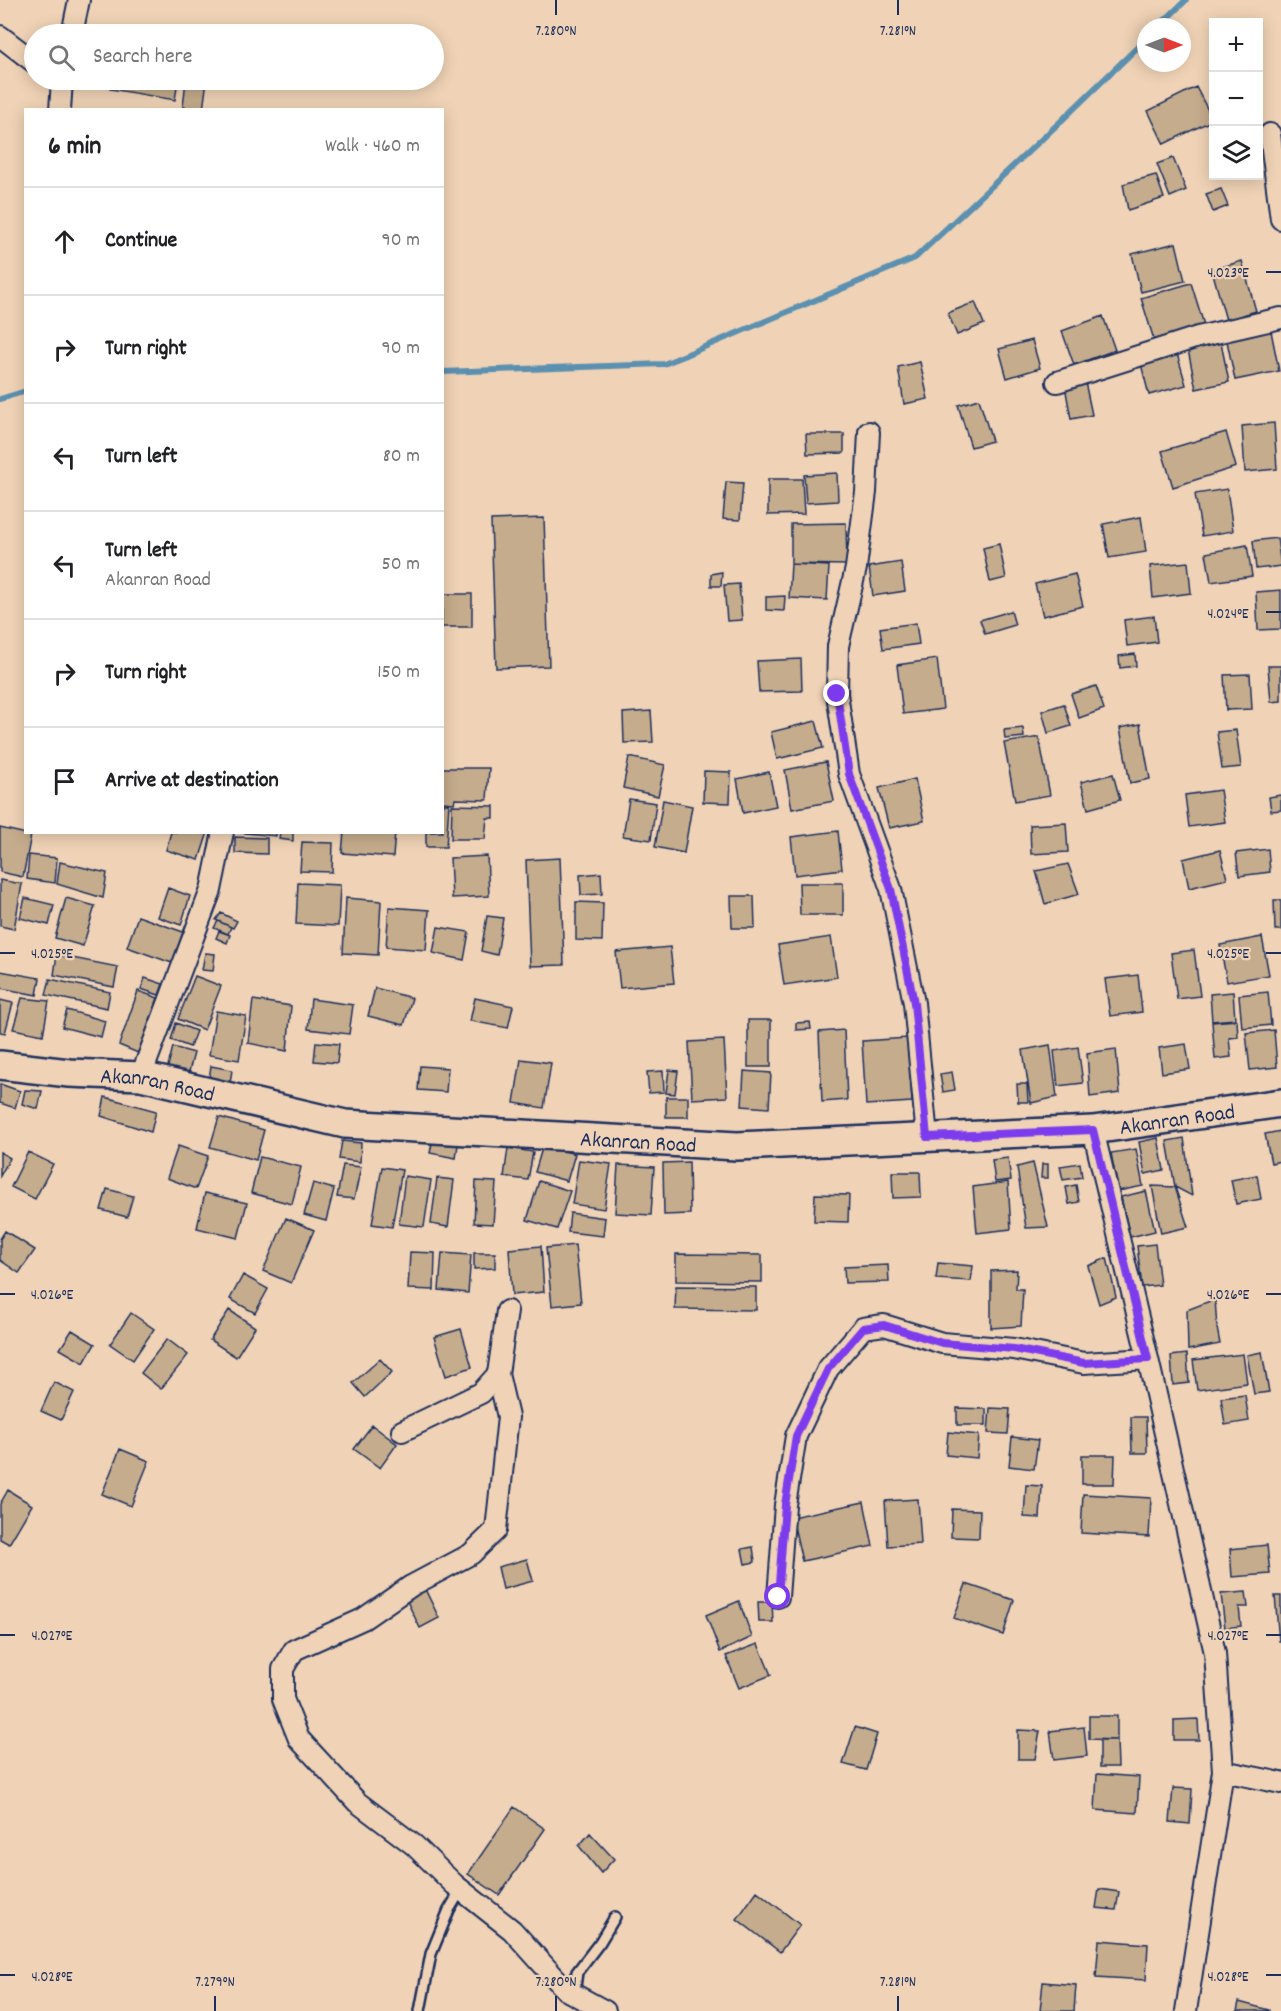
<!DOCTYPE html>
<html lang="en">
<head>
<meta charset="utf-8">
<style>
	:root { --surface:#fff; --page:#f2f2f2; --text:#202124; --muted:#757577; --line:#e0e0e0 }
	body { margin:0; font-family:Dekko,sans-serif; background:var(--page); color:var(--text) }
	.controls { position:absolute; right:18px; top:18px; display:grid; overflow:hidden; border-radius:0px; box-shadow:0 3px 15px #0003 }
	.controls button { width:54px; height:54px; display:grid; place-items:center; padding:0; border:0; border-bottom:2px solid var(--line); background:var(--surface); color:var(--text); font:30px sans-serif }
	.compass { position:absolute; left:1137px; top:18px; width:54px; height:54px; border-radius:50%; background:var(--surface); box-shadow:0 3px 15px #0003; rotate:90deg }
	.stop { position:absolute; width:18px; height:18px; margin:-14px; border:4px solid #7c3aed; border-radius:50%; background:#fff }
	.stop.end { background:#7c3aed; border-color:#fff; box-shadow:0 2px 6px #0008 }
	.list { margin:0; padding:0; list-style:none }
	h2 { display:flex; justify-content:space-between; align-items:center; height:78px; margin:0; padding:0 24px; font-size:26px }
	h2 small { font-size:20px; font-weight:400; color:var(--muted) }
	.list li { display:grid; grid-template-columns:39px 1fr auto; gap:18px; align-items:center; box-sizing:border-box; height:108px; padding:0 24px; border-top:2px solid var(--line) }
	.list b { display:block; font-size:22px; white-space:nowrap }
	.list p { margin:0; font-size:20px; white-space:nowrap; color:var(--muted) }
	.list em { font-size:20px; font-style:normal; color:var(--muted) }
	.icon { flex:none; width:33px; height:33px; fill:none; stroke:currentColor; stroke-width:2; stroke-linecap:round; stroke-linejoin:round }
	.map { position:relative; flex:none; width:1281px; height:2011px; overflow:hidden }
	.search { position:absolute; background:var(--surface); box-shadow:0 3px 15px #0003; left:24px; top:24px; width:420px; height:66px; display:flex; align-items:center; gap:15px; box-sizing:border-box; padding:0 21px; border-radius:33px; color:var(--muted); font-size:22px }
	.panel { position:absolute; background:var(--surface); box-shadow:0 3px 15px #0003; left:24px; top:108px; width:420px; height:726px; border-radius:0px }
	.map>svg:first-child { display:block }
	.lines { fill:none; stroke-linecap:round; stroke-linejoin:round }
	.stream { stroke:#5b90b0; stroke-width:6 }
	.building { fill:#c5ac8c; stroke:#1b2f5e; stroke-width:1.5 }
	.service-casing { stroke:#1b2f5e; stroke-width:14 }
	.minor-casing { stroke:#1b2f5e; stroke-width:24 }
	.secondary-casing { stroke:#1b2f5e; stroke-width:32 }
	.service { stroke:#f0d3b6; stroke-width:9 }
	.minor { stroke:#f0d3b6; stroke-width:20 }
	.secondary { stroke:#f0d3b6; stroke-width:27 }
	.route { stroke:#7c3aed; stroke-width:8 }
	.ticks { fill:none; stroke:#1b2f5e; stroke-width:2 }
	.labels { text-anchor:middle; stroke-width:4.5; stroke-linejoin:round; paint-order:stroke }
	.street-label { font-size:22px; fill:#1b2f5e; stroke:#f0d3b6 }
	.ticks-label { font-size:15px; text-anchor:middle; fill:#1b2f5e; stroke:#f0d3b6; stroke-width:4.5; stroke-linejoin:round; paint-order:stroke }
</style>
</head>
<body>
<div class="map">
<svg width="1281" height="2011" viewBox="0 0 1281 2011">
	<rect width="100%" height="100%" fill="#f0d3b6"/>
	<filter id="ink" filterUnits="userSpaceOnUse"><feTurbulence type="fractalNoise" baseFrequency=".0167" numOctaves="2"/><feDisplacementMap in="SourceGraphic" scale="12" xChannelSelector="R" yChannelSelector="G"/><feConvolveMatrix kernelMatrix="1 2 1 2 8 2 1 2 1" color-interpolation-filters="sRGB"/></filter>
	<g filter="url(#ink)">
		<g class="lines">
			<path class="stream" d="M1158 27 1186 0
				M442 372 664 364 915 258 1060 122 1146 39
				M0 399 26 391"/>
		</g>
		<path class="building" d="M111 80H178L175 100 110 89Z
			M186 80H207L203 110 183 107Z
			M1196 87 1213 120 1164 144 1148 111Z
			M1173 158 1186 190 1170 197 1157 164Z
			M1156 175 1164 198 1128 210 1123 184Z
			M1221 189 1228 206 1213 212 1206 194Z
			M1176 243 1185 281 1141 292 1132 254Z
			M1242 261 1256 311 1226 320 1212 270Z
			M1191 283 1205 328 1155 343 1141 298Z
			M975 302 984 324 957 335 948 313Z
			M1103 316 1115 350 1074 365 1062 331Z
			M1271 331 1279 371 1235 380 1227 341Z
			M1032 340 1040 368 1007 378 999 349Z
			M1221 343 1229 382 1196 389 1188 350Z
			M1176 350 1186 385 1149 395 1140 360Z
			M920 362 928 399 904 404 898 367Z
			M1085 382 1092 415 1071 419 1065 386Z
			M979 399 992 441 971 447 958 405Z
			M1274 423 1277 469 1245 472 1242 426Z
			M1226 432 1236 467 1173 487 1162 451Z
			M806 434H844V453L807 454Z
			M837 473 838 501 806 503 804 475Z
			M768 479H802L804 514 768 515Z
			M726 482 743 483 740 520 723 519Z
			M1227 489 1233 531 1202 536 1195 494Z
			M1141 517 1146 552 1109 558 1103 524Z
			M544 518 549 666 496 668 491 520Z
			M846 523 847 565 791 564V524Z
			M1277 538 1281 566 1256 569 1253 541Z
			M999 544 1006 578 990 582 983 548Z
			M1247 545 1252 576 1211 582 1206 553Z
			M901 562 905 591 873 596 869 567Z
			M1188 562 1191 593 1153 598 1150 566Z
			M791 564 829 566 827 600 789 598Z
			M722 572 721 586H711V574Z
			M1075 574 1083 606 1043 616 1035 584Z
			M739 584 742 620 727 621 724 585Z
			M1281 590V629L1258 630 1256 592Z
			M442 594H472V627H442Z
			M785 596 784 611 766 610V597Z
			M1011 611 1015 625 985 634 980 620Z
			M1154 616 1157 642 1127 646 1124 620Z
			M916 623 919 644 883 649 880 628Z
			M1135 654 1136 666 1120 668 1119 656Z
			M801 659 802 691 759 692 757 661Z
			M937 659 943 709 903 714 897 665Z
			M1268 666H1281V701L1271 702Z
			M1250 674 1252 709 1226 710 1224 675Z
			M1096 686 1104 709 1079 718 1071 694Z
			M1064 704 1071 726 1048 733 1042 711Z
			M651 711 653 742 624 743 623 713Z
			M816 721 823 748 777 759 771 732Z
			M1140 724 1150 779 1130 783 1120 728Z
			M1023 728 1024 737 1005 739 1004 730Z
			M1236 730 1241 767 1222 769 1217 732Z
			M1039 737 1050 795 1015 801 1004 743Z
			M629 757 665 765 658 796 623 788Z
			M826 762 834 801 792 809 785 770Z
			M442 768H489L487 800 455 799 454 803 442 802Z
			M704 771 731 772 730 803 703 802Z
			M769 772 776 806 743 813 737 779Z
			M1113 774 1120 800 1088 809 1081 782Z
			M915 779 924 821 889 828 879 788Z
			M1220 790 1225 822 1189 827 1185 795Z
			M1281 795V810L1271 811 1269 797Z
			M629 799 656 803 651 840 623 836Z
			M663 800 692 806 684 853 655 847Z
			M442 804H449L446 847H426V832H442Z
			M452 805 494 806V818H487L485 839H451Z
			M1066 823 1068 852 1031 854 1030 825Z
			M0 828 31 835 23 877 0 872Z
			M838 831 842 869 795 875 791 837Z
			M171 832H208L199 860 166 850Z
			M234 832H276V836Z
			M280 832H293V841L279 839Z
			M344 832H395L393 857 342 853Z
			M235 837 267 838V854L235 853Z
			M302 842 333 843 332 872 300 871Z
			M1268 849 1270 872 1239 876 1236 853Z
			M1220 850 1227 879 1189 888 1183 859Z
			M29 855 57 858 55 883 27 879Z
			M487 856 489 896 452 898 450 858Z
			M560 858 564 965 530 966 526 860Z
			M60 862 107 873 103 898 57 884Z
			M1068 864 1079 894 1045 904 1036 871Z
			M601 873 602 894 581 895 580 875Z
			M0 880 22 884 14 929 0 926Z
			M298 883 340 885 338 926 296 924Z
			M799 883H843V915H800Z
			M168 888 190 896 181 925 158 917Z
			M731 896H754L755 928H732Z
			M25 898 54 905 49 925 20 918Z
			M66 898 95 906 83 946 55 938Z
			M346 898 381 901 378 955 343 953Z
			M1274 900H1281V930H1275Z
			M576 902 603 903 602 941 576 940Z
			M389 907 429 910 426 950 386 947Z
			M221 913 237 921 233 928 216 920Z
			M138 916 183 932 172 963 127 947Z
			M487 916 503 918 497 955 481 951Z
			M218 921 231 927 228 934 214 928Z
			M438 927 469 932 464 960 433 953Z
			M219 931 230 935 227 943 216 938Z
			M831 937 837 977 784 985 778 945Z
			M1262 937 1269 975 1227 982 1220 945Z
			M670 947 674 983 620 988 616 952Z
			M1194 950 1200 996 1177 999 1171 953Z
			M205 953 215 954 213 971 202 970Z
			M57 955 118 967 114 987 54 975Z
			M0 971 40 978 37 995 0 988Z
			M1138 975 1142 1012 1110 1016 1105 979Z
			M195 976 221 986 204 1030 178 1019Z
			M145 978 163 984 159 995 141 989Z
			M50 979 110 992 107 1008 46 995Z
			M375 988 412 998 404 1025 368 1016Z
			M138 991 158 998 138 1053 119 1045Z
			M1233 992 1235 1019 1212 1021 1210 994Z
			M1268 992 1271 1025 1242 1028 1239 995Z
			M22 998 49 1001 43 1035 13 1029Z
			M475 998 513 1006 508 1028 470 1021Z
			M311 999 353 1005 349 1034 308 1029Z
			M0 1000 13 1003 5 1033 0 1032Z
			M253 1000 291 1006 287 1051 248 1043Z
			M67 1010 105 1021 101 1037 62 1027Z
			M216 1011 246 1016 239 1060 209 1055Z
			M748 1020H771V1067H748Z
			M1237 1020 1238 1037 1229 1038 1231 1057 1215 1059 1212 1022Z
			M810 1022 811 1029 796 1030V1023Z
			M176 1023 196 1031 190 1047 171 1040Z
			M844 1030 847 1100 822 1102 819 1032Z
			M1274 1030 1277 1067 1250 1070 1246 1033Z
			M908 1038 912 1102 866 1105 862 1041Z
			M724 1040 727 1097 692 1099 689 1042Z
			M316 1042 339 1044 337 1063 314 1061Z
			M1186 1044 1190 1069 1162 1073 1159 1048Z
			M1050 1045 1057 1097 1031 1103 1023 1050Z
			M173 1047 194 1053 188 1075 167 1070Z
			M1078 1047 1083 1083 1058 1086 1054 1051Z
			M1116 1049 1120 1093 1090 1097 1087 1053Z
			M521 1059 551 1063 544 1108 514 1103Z
			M211 1066 232 1070 229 1089 208 1085Z
			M420 1066 448 1068 446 1092 418 1090Z
			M669 1070 678 1071 675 1094 666 1093Z
			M663 1071 664 1092 649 1093 647 1072Z
			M744 1071 771 1073 769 1108 742 1106Z
			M952 1072 955 1090 943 1092 940 1074Z
			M0 1084 20 1091 15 1108 0 1103Z
			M1017 1084H1027L1028 1102H1018Z
			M25 1090 42 1091 38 1109 22 1104Z
			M105 1097 156 1111 151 1132 101 1116Z
			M666 1097H688V1117H666Z
			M219 1117 264 1130 256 1160 210 1147Z
			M1281 1131V1161L1271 1163 1265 1134Z
			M434 1134 459 1138 456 1158 430 1153Z
			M1158 1138 1164 1170 1145 1174 1139 1142Z
			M1184 1138 1192 1196 1175 1187 1167 1141Z
			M342 1141 361 1143 360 1162 339 1159Z
			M543 1145 575 1154 567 1181 535 1172Z
			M178 1146 208 1156 196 1189 167 1178Z
			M508 1148 533 1152 528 1180 504 1177Z
			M1136 1149 1143 1186 1118 1191 1111 1153Z
			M0 1152 10 1158 0 1176Z
			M28 1152 53 1164 35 1199 11 1187Z
			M260 1157 301 1167 292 1204 251 1193Z
			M1008 1158 1011 1180 995 1182 992 1160Z
			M579 1160 611 1164 604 1209 572 1204Z
			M689 1162 690 1214 664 1215 663 1163Z
			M1033 1163 1048 1227 1026 1228 1017 1167Z
			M1080 1163 1082 1177 1063 1180 1060 1166Z
			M1042 1164H1048V1178H1041Z
			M343 1165 361 1167 354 1199 337 1197Z
			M618 1165 654 1167 651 1215 615 1213Z
			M382 1167 402 1170 392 1227 372 1224Z
			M892 1172H920L921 1197 893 1198Z
			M1257 1175 1261 1199 1236 1204 1231 1180Z
			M405 1176 431 1180 424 1227 399 1224Z
			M437 1178 454 1180 448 1227 431 1224Z
			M476 1181 496 1182 493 1224 474 1223Z
			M539 1181 570 1191 557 1229 527 1220Z
			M1008 1182 1011 1229 977 1233 973 1187Z
			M313 1183 334 1189 326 1221 304 1215Z
			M1076 1185 1079 1202 1069 1204 1066 1187Z
			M1152 1186 1175 1187 1188 1227 1161 1233Z
			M107 1189 133 1196 127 1217 101 1210Z
			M1146 1191 1155 1231 1130 1237 1121 1197Z
			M205 1193 247 1203 238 1238 197 1228Z
			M815 1194 849 1195 848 1222 814 1221Z
			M570 1213 605 1218 603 1236 568 1232Z
			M286 1218 314 1230 291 1283 263 1271Z
			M5 1231 35 1250 19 1273 0 1260V1239Z
			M1155 1244 1160 1285 1142 1287 1137 1246Z
			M575 1245 581 1303 552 1306 546 1248Z
			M541 1246 544 1292 512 1295 509 1249Z
			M410 1252 435 1253 434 1290 408 1289Z
			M442 1253 471 1255 468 1293 439 1290Z
			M474 1253H495V1268L474 1269Z
			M676 1254 762 1255V1282L676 1281Z
			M1107 1258 1116 1297 1099 1304 1088 1266Z
			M938 1263 973 1266 971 1281 936 1279Z
			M888 1265 889 1282 845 1283 844 1267Z
			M1017 1270 1016 1289H1023L1021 1326 991 1328V1271Z
			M243 1275 268 1289 255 1313 230 1299Z
			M676 1286 756 1287V1310L675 1309Z
			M1215 1299 1217 1328 1220 1344 1188 1350 1187 1310Z
			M229 1310 255 1327 236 1357 210 1340Z
			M131 1313 154 1329 133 1360 110 1344Z
			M461 1329 472 1367 446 1376 434 1337Z
			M72 1330 95 1344 84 1363 60 1349Z
			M167 1339 188 1355 161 1389 141 1373Z
			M1262 1352 1269 1392 1254 1394 1247 1355Z
			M1187 1354 1189 1383 1173 1385 1171 1356Z
			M1243 1354 1247 1383 1197 1390 1193 1360Z
			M380 1359 392 1372 365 1397 353 1383Z
			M54 1382 74 1392 61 1420 41 1411Z
			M1245 1395 1249 1421 1225 1425 1221 1398Z
			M957 1408 986 1409V1425H957Z
			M990 1408 1010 1409 1008 1434 988 1433Z
			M1131 1417H1146L1147 1453H1132Z
			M372 1425 397 1444 380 1468 354 1449Z
			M948 1432 979 1435 977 1458 946 1455Z
			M1012 1437 1038 1440 1034 1469 1009 1466Z
			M120 1449 149 1461 131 1506 102 1494Z
			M1082 1455H1115L1114 1484H1082Z
			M1026 1485 1042 1486 1040 1518 1024 1517Z
			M8 1490 32 1505 9 1544 0 1539V1504Z
			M1083 1494 1151 1498 1149 1537 1081 1533Z
			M918 1499 921 1544 888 1546 885 1501Z
			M864 1502 873 1546 802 1561 792 1517Z
			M952 1509 980 1510 979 1538 951 1537Z
			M1267 1545 1270 1574 1232 1577 1230 1549Z
			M753 1547 755 1562 745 1564 742 1549Z
			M527 1559 533 1581 503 1589 498 1567Z
			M966 1584 1014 1600 1003 1635 954 1618Z
			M423 1585 439 1618 420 1628 404 1595Z
			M1246 1592 1248 1607H1239L1241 1626 1225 1628 1221 1594Z
			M1275 1596H1281V1641H1279Z
			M739 1601 752 1637 720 1652 706 1615Z
			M758 1602H772L773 1622H759Z
			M758 1644 771 1675 739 1688 726 1656Z
			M1089 1716H1117V1740L1089 1739Z
			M1198 1719 1199 1740H1174V1720Z
			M855 1727 877 1734 866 1770 843 1764Z
			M1084 1727 1087 1756 1054 1760 1050 1731Z
			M1018 1730 1040 1731 1035 1759H1018Z
			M1100 1740H1117L1118 1767H1100Z
			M1097 1774 1139 1777 1137 1813 1095 1810Z
			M1173 1788 1192 1789 1190 1824 1170 1822Z
			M514 1807 545 1829 499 1895 468 1874Z
			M590 1833 614 1859 601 1873 579 1846Z
			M1099 1889 1119 1892 1116 1910 1096 1908Z
			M757 1891 800 1925 780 1952 737 1919Z
			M1099 1940 1148 1944 1146 1980 1096 1977Z
			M1043 1982 1076 1985 1074 2011H1040Z
			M1239 2002 1269 2010V2011H1237Z"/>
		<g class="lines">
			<g class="service-casing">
				<path id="service" d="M574 1995 577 1972 600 1942 615 1917
					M420 2011 431 1954 449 1910 461 1890"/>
			</g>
			<g class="minor-casing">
				<path id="minor" d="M72 34 79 0
					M0 36 34 62
					M60 110 62 80
					M1270 134 1281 219
					M1057 382 1198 337 1281 318
					M869 432 866 492 856 568 838 646 837 694 849 774 891 889 914 1003 927 1137
					M141 1076 211 890 223 832
					M1093 1130 1148 1359 1215 1653 1223 1771 1186 2011
					M507 1311 498 1374 508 1417 496 1530 471 1554 411 1586 363 1619 294 1650 283 1669V1699L299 1739 357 1802 414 1845 455 1885 512 1930 566 1990 605 2011
					M402 1431 481 1393 498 1374
					M778 1597 785 1505 796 1436 828 1369 863 1328 884 1325 942 1343 1014 1349 1084 1363 1148 1359
					M1223 1771 1281 1783"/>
			</g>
			<g class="secondary-casing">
				<g id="secondary">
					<path id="s1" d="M0 1065 69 1073 141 1076 345 1124 737 1146 1093 1130 1281 1103"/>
				</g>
			</g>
			<use href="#service" class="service"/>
			<use href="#minor" class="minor"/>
			<use href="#secondary" class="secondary"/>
		</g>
	</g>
	<g class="lines" filter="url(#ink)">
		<path class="route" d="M778 1597 785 1505 796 1436 828 1369 863 1328 884 1325 942 1343 1014 1349 1084 1363 1148 1359 1093 1130 927 1137 914 1003 891 889 849 774 837 694"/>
	</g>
	<path class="ticks" d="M556 0V15M898 0V15M1266 272H1281M1266 612H1281M0 953H15M1266 953H1281M0 1294H15M1266 1294H1281M0 1635H15M1266 1635H1281M0 1975H15M1266 1975H1281M215 1996V2011M556 1996V2011M898 1996V2011"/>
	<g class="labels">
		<g class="street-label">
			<text dy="8" stroke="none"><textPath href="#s1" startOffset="159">Akanran Road</textPath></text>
			<text dy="8" stroke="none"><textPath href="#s1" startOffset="1185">Akanran Road</textPath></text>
			<text dy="8" stroke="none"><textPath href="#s1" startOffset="645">Akanran Road</textPath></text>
		</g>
	</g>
	<g class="ticks-label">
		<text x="556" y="35">7.280°N</text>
		<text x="898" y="35">7.281°N</text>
		<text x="1228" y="277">4.023°E</text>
		<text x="1228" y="618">4.024°E</text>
		<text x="1228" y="958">4.025°E</text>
		<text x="52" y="958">4.025°E</text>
		<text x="1228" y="1299">4.026°E</text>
		<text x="52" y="1299">4.026°E</text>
		<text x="1228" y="1640">4.027°E</text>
		<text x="52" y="1640">4.027°E</text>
		<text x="1228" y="1981">4.028°E</text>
		<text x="52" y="1981">4.028°E</text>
		<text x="215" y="1986">7.279°N</text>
		<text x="556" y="1986">7.280°N</text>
		<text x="898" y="1986">7.281°N</text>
	</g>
</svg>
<div class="controls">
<button>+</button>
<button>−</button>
<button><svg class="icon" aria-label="layers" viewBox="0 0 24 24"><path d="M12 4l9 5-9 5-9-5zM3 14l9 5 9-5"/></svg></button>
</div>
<svg class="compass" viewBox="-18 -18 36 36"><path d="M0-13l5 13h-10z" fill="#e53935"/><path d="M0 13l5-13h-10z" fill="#757577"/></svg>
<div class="stop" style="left:778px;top:1597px"></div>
<div class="stop end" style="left:837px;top:694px"></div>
<div class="search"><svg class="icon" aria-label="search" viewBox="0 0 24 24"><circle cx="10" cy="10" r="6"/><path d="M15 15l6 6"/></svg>Search here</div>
<section class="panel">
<h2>6 min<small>Walk · 460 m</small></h2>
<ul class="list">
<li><svg class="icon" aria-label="ahead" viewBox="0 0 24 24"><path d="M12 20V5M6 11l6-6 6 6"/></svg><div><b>Continue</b></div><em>90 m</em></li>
<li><svg class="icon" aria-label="right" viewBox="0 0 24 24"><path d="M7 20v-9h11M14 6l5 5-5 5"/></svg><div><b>Turn right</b></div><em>90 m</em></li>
<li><svg class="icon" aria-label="left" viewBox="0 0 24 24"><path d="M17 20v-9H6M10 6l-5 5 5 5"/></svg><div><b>Turn left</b></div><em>80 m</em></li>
<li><svg class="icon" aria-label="left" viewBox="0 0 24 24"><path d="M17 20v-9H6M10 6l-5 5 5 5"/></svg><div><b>Turn left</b><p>Akanran Road</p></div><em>50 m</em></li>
<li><svg class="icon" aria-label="right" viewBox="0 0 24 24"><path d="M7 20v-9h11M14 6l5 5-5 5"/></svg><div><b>Turn right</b></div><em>150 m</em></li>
<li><svg class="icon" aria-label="arrive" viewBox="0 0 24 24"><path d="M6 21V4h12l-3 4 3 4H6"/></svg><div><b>Arrive at destination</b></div></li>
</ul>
</section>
</div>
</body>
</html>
